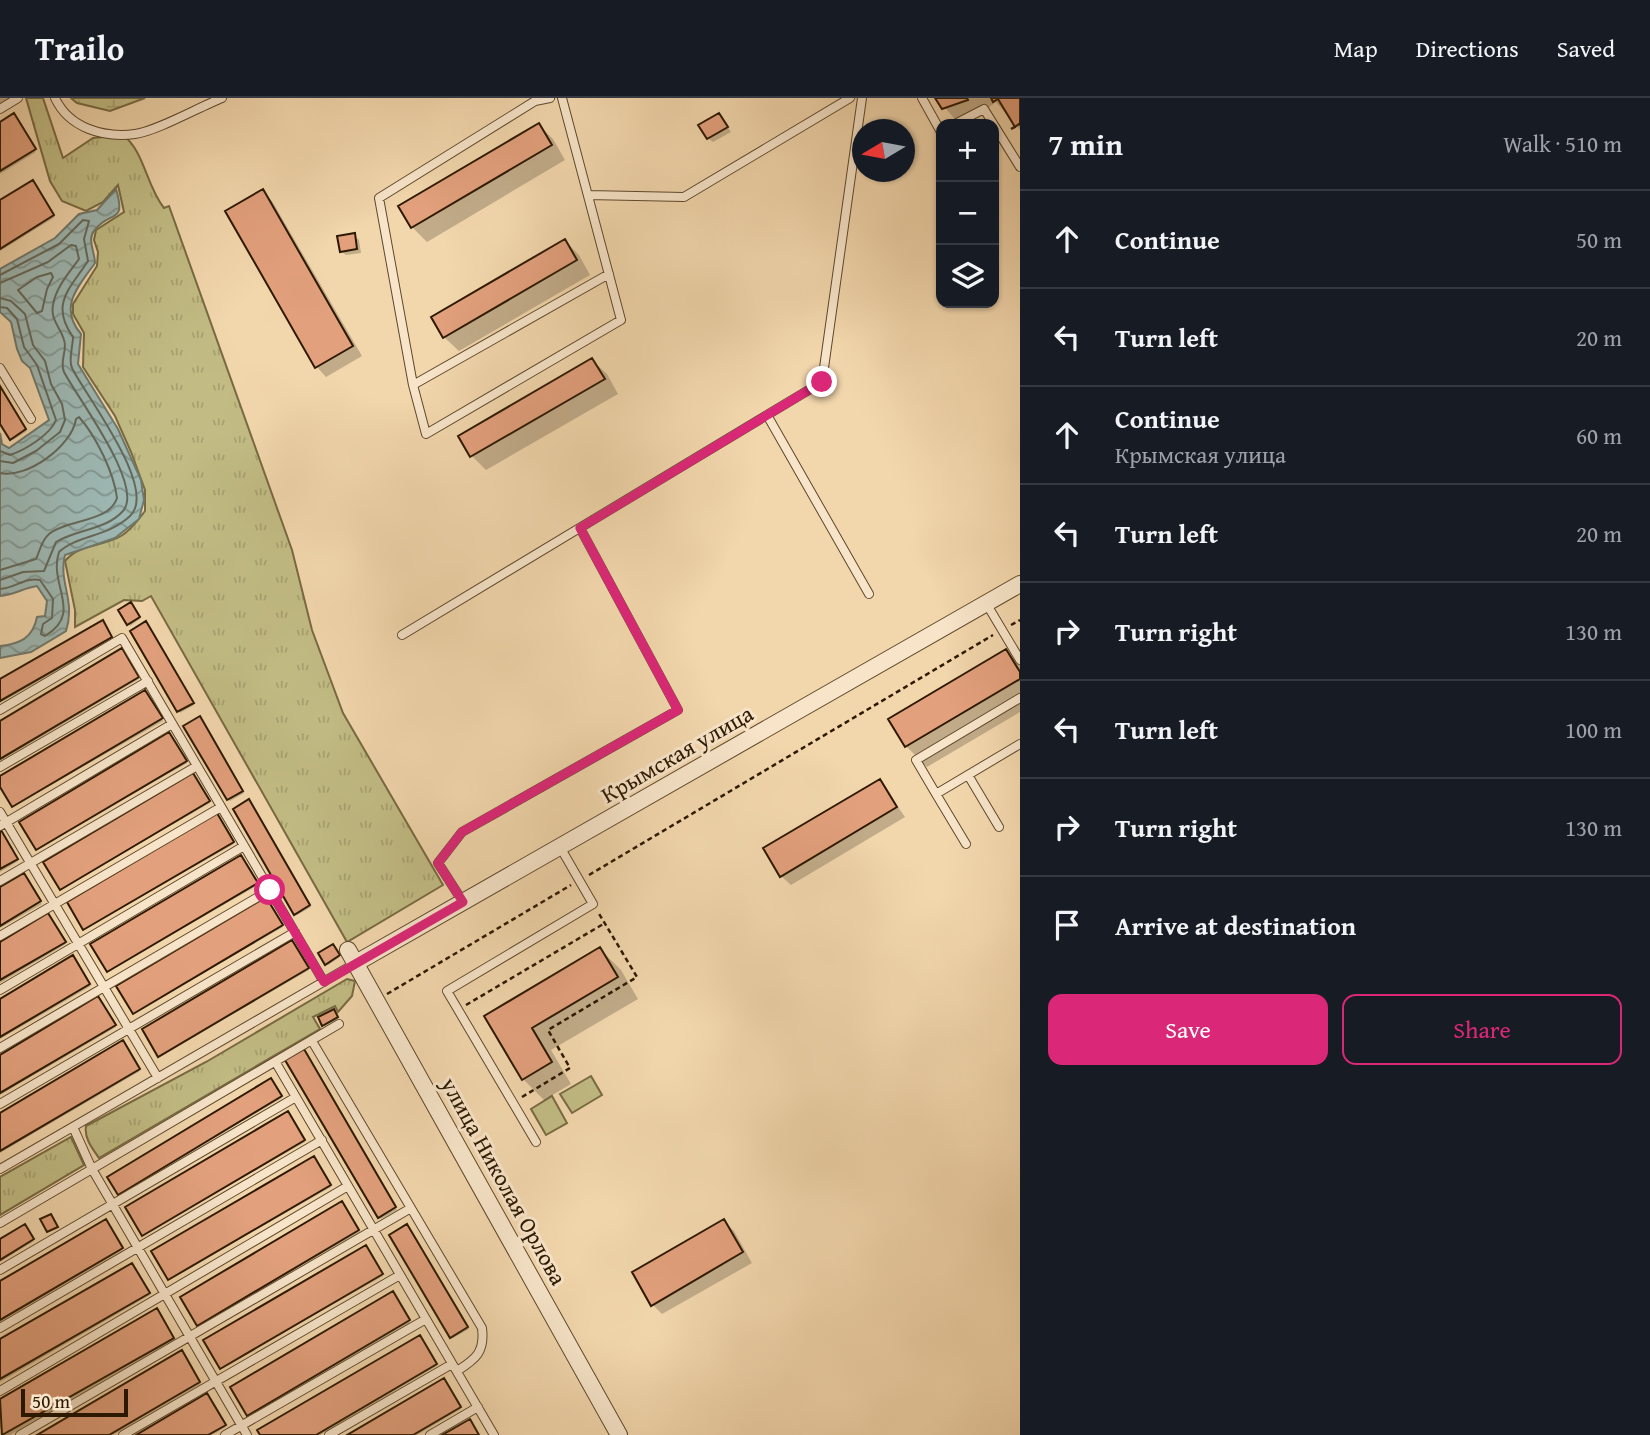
<!DOCTYPE html>
<html lang="en">
<head>
<meta charset="utf-8">
<style>
	:root { --surface:#171b24; --page:#242831; --text:#f1f3f6; --muted:#9ea1a6; --line:#363941; --accent:#db2777 }
	body { margin:0; font-family:"Gentium Book Plus",serif; background:var(--page); color:var(--text) }
	.controls { position:absolute; right:21px; top:21px; display:grid; overflow:hidden; border-radius:14px; box-shadow:0 2px 5px #0004 }
	.controls button { width:63px; height:63px; display:grid; place-items:center; padding:0; border:0; border-bottom:2px solid var(--line); background:var(--surface); color:var(--text); font:35px sans-serif }
	.compass { position:absolute; left:852px; top:21px; width:63px; height:63px; border-radius:50%; background:var(--surface); box-shadow:0 2px 5px #0004; rotate:260deg }
	.scale { position:absolute; left:21px; bottom:18px; width:107px; box-sizing:border-box; padding-left:7px; border:4px solid #2d1900; border-top:0; font-size:19px; line-height:24px; white-space:nowrap; color:#2d1900; -webkit-text-stroke:5px #f7e4c9; paint-order:stroke }
	.stop { position:absolute; width:21px; height:21px; margin:-16px; border:5px solid #db2777; border-radius:50%; background:#fff }
	.stop.end { background:#db2777; border-color:#fff; box-shadow:0 2px 7px #0008 }
	.list { margin:0; padding:0; list-style:none }
	h2 { display:flex; justify-content:space-between; align-items:center; height:91px; margin:0; padding:0 28px; font-size:30px }
	h2 small { font-size:23px; font-weight:400; color:var(--muted) }
	.list li { display:grid; grid-template-columns:46px 1fr auto; gap:21px; align-items:center; box-sizing:border-box; height:98px; padding:0 28px; border-top:2px solid var(--line) }
	.list b { display:block; font-size:26px; white-space:nowrap }
	.list p { margin:0; font-size:23px; white-space:nowrap; color:var(--muted) }
	.list em { font-size:23px; font-style:normal; color:var(--muted) }
	.actions { display:flex; gap:14px; padding:21px 28px }
	.actions a { flex:1; padding:16px 0; border:2px solid var(--accent); border-radius:14px; text-align:center; font-size:24px; color:var(--accent) }
	.actions .main { background:var(--accent); color:#fff }
	.icon { flex:none; width:38px; height:38px; fill:none; stroke:currentColor; stroke-width:2; stroke-linecap:round; stroke-linejoin:round }
	.map { position:relative; flex:none; width:1020px; height:1337px; overflow:hidden }
	header { display:flex; align-items:center; gap:42px; box-sizing:border-box; height:98px; padding:0 35px; background:var(--surface); border-bottom:2px solid var(--line) }
	header strong { font-size:33px }
	nav { display:flex; gap:38px; margin-inline-start:auto; font-size:24px }
	main { display:flex }
	aside { flex:1; background:var(--surface) }
	.map>svg:first-child { display:block }
	.grass { fill:url(#grass-tufts); stroke:#786a42; stroke-width:2 }
	.wetland { fill:url(#wetland-marsh); stroke:#786a42; stroke-width:2 }
	.park { fill:#c2bc84; stroke:#786a42; stroke-width:2 }
	.water { fill:url(#water-waves); stroke:#70786b; stroke-width:2 }
	.shadow { fill:#0003 }
	.lines { fill:none; stroke-linecap:round; stroke-linejoin:round }
	.shore { stroke:#656859; stroke-width:2 }
	.building { fill:#e2a07c; stroke:#2d1900; stroke-width:2 }
	.service-casing { stroke:#5e482b; stroke-width:10 }
	.minor-casing { stroke:#5e482b; stroke-width:18 }
	.path { stroke:#2d1900; stroke-width:2.5; stroke-dasharray:5 3.5; stroke-linecap:butt }
	.service { stroke:#f7e4c9; stroke-width:8 }
	.minor { stroke:#f7e4c9; stroke-width:16 }
	.route { stroke:#db2777; stroke-width:9 }
	.labels { text-anchor:middle; stroke-width:6; stroke-linejoin:round; paint-order:stroke }
	.street-label { font-size:23px; fill:#2d1900; stroke:#f7e4c9 }
</style>
</head>
<body>
<header>
<strong>Trailo</strong>
<nav><a>Map</a><a>Directions</a><a>Saved</a></nav>
</header>
<main>
<div class="map">
<svg width="1020" height="1337" viewBox="0 0 1020 1337">
	<defs>
		<pattern id="grass-tufts" width="24" height="20" patternUnits="userSpaceOnUse" patternTransform="scale(1.75)"><rect width="24" height="20" fill="#c2bc84"/><path d="M3 7l-1-3M5 7V3M7 7l1-3M15 17l-1-3M17 17v-4M19 17l1-3" fill="none" stroke="#a7a170"/></pattern>
		<pattern id="wetland-marsh" width="20" height="14" patternUnits="userSpaceOnUse" patternTransform="scale(1.75)"><rect width="20" height="14" fill="#c2bc84"/><path d="M1 5h8M5 5V1M11 12h8M15 12V8" fill="none" stroke="#a7a170"/></pattern>
		<pattern id="water-waves" width="16" height="10" patternUnits="userSpaceOnUse" patternTransform="scale(1.75)"><rect width="16" height="10" fill="#9db7b2"/><path d="M0 5q4-4 8 0t8 0" fill="none" stroke="#80948e"/></pattern>
	</defs>
	<rect width="100%" height="100%" fill="#f2d6ac"/>
	<filter id="stains"><feTurbulence type="fractalNoise" baseFrequency=".00286" numOctaves="4"/><feColorMatrix values="0 0 0 0 .2 0 0 0 0 .09 0 0 0 0 .02 0 0 0 .5 -.17"/></filter>
	<radialGradient id="worn" r=".72"><stop offset=".6" stop-color="#630" stop-opacity="0"/><stop offset="1" stop-color="#630" stop-opacity=".3"/></radialGradient>
	<path class="grass" d="M26 0H43L63 60 93 40 123 37C145 54 146 88 164 110L169 108 292 452 312 532 343 615 443 787 347 844 151 498 142 503 124 502 75 529V512L65 463C80 445 103 449 121 438 131 432 138 422 145 413V392L131 354 115 318 83 269 84 235 73 216V206L97 168 98 154 94 142 96 132 124 114 118 87 103 104 86 113 62 103 50 83Z
		M347 881 355 883 352 898 338 914 335 908 313 919 320 931 99 1060C92 1050 84 1040 86 1028L206 964Z
		M71 1039 84 1067 0 1117V1079Z"/>
	<path class="wetland" d="M71 0H145L110 13 77 5Z"/>
	<path class="park" d="M591 978 602 997 572 1015 560 996Z
		M552 998 567 1025 546 1037 531 1011Z"/>
	<path class="water" d="M116 91C127 128 109 111 94 133 87 141 95 155 95 165 78 189 58 209 81 236L78 266 118 331 141 382 144 402 139 421 115 440 65 457C58 484 76 502 66 533L31 554 0 560V548C20 546 33 540 37 519L45 518 47 503 37 488C23 490 14 497 0 498V335L2 346 9 350 49 322 30 270 22 263 17 251 11 224 0 214V171L55 140 79 116 97 112Z"/>
	<path class="shadow" d="M0 0H11L0 6Z
		M937 0H1020V32L996 4 972 22 969 19 958 25Z
		M719 17 731 34 713 44 708 40Z
		M15 19 36 54 0 76V26Z
		M539 27 553 41 565 62 427 144 412 129Z
		M34 86 55 119 0 153V104Z
		M263 93 272 103 362 258 326 279 317 269 227 114Z
		M354 137 359 142 361 155 346 157 341 153Z
		M565 143 579 157 590 177 459 253 444 239Z
		M592 262 607 276 618 296 486 372 472 358Z
		M0 289 27 333 13 342 0 323Z
		M132 508 140 521 130 528 129 526Z
		M105 526 113 541 0 605V583Z
		M147 527 194 607 180 615 132 534Z
		M1006 553 1020 567V614L927 669 906 648Z
		M124 554 139 581 0 663V625Z
		M147 596 163 623 14 708 0 680Z
		M201 622 244 695 230 703 228 701Z
		M171 638 187 665 38 750Z
		M194 678 210 705 61 791Z
		M880 683 905 719 791 787 781 778Z
		M250 705 311 809 297 817 296 816Z
		M218 719 234 746 85 831 69 805Z
		M0 735 18 763 0 774Z
		M242 760 258 787 109 873Z
		M25 779 42 806 0 830V791Z
		M267 803 283 829 134 915Z
		M50 819 66 846 0 885V846Z
		M293 846 309 872 160 958Z
		M334 850 340 859 328 867 327 865Z
		M600 851 621 872 638 901 551 952 571 986 544 1002 523 981 486 918Z
		M75 861 91 888 0 941V903Z
		M100 902 116 929 0 997V959Z
		M335 915 338 921 325 928 324 926Z
		M124 946 140 973 0 1055V1017Z
		M305 955 397 1112 381 1121 379 1119Z
		M272 984 282 1000 119 1096 110 1080Z
		M290 1017 305 1044 144 1136Z
		M316 1061 331 1089 170 1181Z
		M344 1107 360 1134 198 1226Z
		M108 1124 123 1152 0 1224V1185Z
		M724 1124 734 1133 752 1165 662 1216 652 1206Z
		M26 1130 34 1143 0 1164V1143Z
		M408 1130 469 1231 453 1240 452 1239Z
		M367 1151 383 1178 221 1270 206 1243Z
		M133 1169 150 1197 0 1284V1243Z
		M394 1197 410 1225 248 1317Z
		M157 1212 175 1242 10 1337H4L0 1329V1303Z
		M422 1241 437 1268 320 1337H262Z
		M183 1256 201 1286 113 1337H41Z
		M445 1284 461 1311 417 1337H350Z
		M209 1299 226 1329 212 1337H140Z"/>
	<g class="lines">
		<path class="shore" d="M51 175 53 179 47 191 42 213 37 215 18 192 37 179Z
			M0 177 59 146 83 122 89 123 84 141 88 163C69 192 50 206 73 239 73 248 68 262 72 270 85 297 159 391 130 418 108 439 77 437 59 454 48 487 84 515 45 538L41 536 43 526 52 520 53 501 40 482C25 479 15 490 0 491
			M0 185 48 164 71 147 76 148 79 161C69 175 56 189 53 207 50 222 61 230 64 242 68 252 59 263 64 274 76 298 145 388 123 413 106 432 77 431 56 444L44 473 23 474 0 482
			M0 200 11 203 25 216 33 247 45 263 51 286 62 306 65 322 60 334 36 353 13 365 0 363
			M0 209 7 210 17 221 24 249 37 267 56 322C50 337 25 352 10 357L0 353
			M0 375C27 381 72 348 76 321L79 319C96 338 114 375 117 400 109 425 67 421 49 436 41 443 40 453 36 461L0 472"/>
	</g>
	<path class="building" d="M935 0H967L968 2 942 11Z
		M991 0H1020V25L1015 29 998 1 993 4Z
		M14 15 36 51 0 73V24Z
		M719 15 728 29 707 41 698 27Z
		M539 25 552 47 411 130 398 108Z
		M33 82 54 117 0 151V102Z
		M263 91 353 248 315 270 225 113Z
		M355 135 357 151 340 154 337 138Z
		M565 141 577 162 443 240 431 219Z
		M592 260 605 281 470 359 458 338Z
		M0 288 26 331 10 342 0 326Z
		M131 504 140 519 127 527 118 512Z
		M103 522 112 539 0 603V581Z
		M146 523 194 605 177 614 130 533Z
		M122 550 139 579 0 661V623Z
		M1006 551 1020 574V581L905 649 888 621Z
		M145 592 163 620 12 709 0 689V678Z
		M200 618 243 693 227 702 183 628Z
		M169 634 187 663 36 752 19 724Z
		M193 675 210 703 60 792 43 764Z
		M880 681 897 709 780 779 763 750Z
		M249 701 310 807 294 817 233 711Z
		M217 715 234 744 83 832 67 804Z
		M1 732 18 761 0 771V733Z
		M241 757 258 785 107 874 90 846Z
		M24 775 41 803 0 828V789Z
		M266 799 283 827 133 916 116 888Z
		M48 815 66 844 0 882V844Z
		M292 842 309 870 158 959 142 931Z
		M333 846 340 857 325 867 318 855Z
		M600 849 618 879 532 930 552 964 522 982 484 918Z
		M73 857 90 886 0 939V901Z
		M98 898 116 927 0 995V957Z
		M334 911 338 919 322 928 318 919Z
		M123 942 140 971 0 1053V1015Z
		M304 951 396 1109 378 1120 285 962Z
		M271 980 282 998 118 1097 107 1079Z
		M288 1013 305 1042 142 1138 125 1109Z
		M314 1058 331 1087 168 1182 151 1153Z
		M342 1103 359 1132 197 1228 180 1199Z
		M51 1116 58 1129 47 1134 40 1121Z
		M106 1121 123 1150 0 1222V1183Z
		M724 1121 743 1154 651 1208 632 1174Z
		M25 1126 34 1141 0 1162V1141Z
		M407 1126 468 1229 450 1240 389 1137Z
		M366 1147 383 1176 220 1271 203 1242Z
		M132 1165 150 1195 0 1281V1241Z
		M393 1193 410 1222 247 1318 230 1289Z
		M157 1210 174 1240 2 1337 0 1301Z
		M420 1237 437 1266 316 1337H260L257 1332Z
		M182 1252 200 1284 109 1337H37Z
		M444 1280 461 1309 413 1337H347Z
		M207 1295 226 1327 208 1337H136Z
		M470 1321 479 1337H442Z"/>
	<g class="lines">
		<g class="service-casing">
			<path id="service" d="M55 0C69 30 103 40 135 36 157 33 199 9 222 0
				M550 0 535 3 379 100 413 287 426 336 621 222 562 0
				M922 0 941 34
				M0 11 18 0
				M955 26 984 11 1020 69
				M588 97 684 99 850 0
				M0 270 31 321
				M413 287 609 176
				M767 317 822 284 862 0
				M986 505 1020 562
				M402 537 767 317 869 496
				M1020 600 916 662 936 696 1020 646
				M0 612 122 540 324 884
				M0 669 148 583
				M968 677 999 729
				M936 696 966 746
				M0 714 158 980
				M0 728 172 626
				M0 783 197 668
				M463 804 438 765 462 734 678 612 580 430
				M0 838 221 709
				M0 892 244 748
				M312 943 482 1230C485 1254 476 1261 457 1273
				M0 950 270 792
				M276 965 494 1337
				M0 1006 295 834
				M536 1044 447 893 593 806 560 749
				M0 1071 356 865
				M0 1125 92 1071 73 1029
				M0 1172 296 999
				M0 1230 322 1042
				M0 1293 348 1088
				M20 1337 411 1110
				M123 1337 400 1177
				M225 1337 426 1221
				M247 1337 92 1071 339 926
				M329 1337 452 1266
				M430 1337 478 1309"/>
		</g>
		<g class="minor-casing">
			<path id="minor" d="M348 852 619 1337
				M356 865 1020 486"/>
		</g>
		<path class="path" d="M1011 31 1020 26
			M1011 527 1020 522
			M589 777 993 537
			M387 896 571 787
			M466 907 605 825
			M522 999 570 970 548 932 637 879 598 814"/>
		<use href="#service" class="service"/>
		<use href="#minor" class="minor"/>
	</g>
	<g class="lines">
		<path class="route" d="M270 792 324 884 463 804 438 765 462 734 678 612 580 430 822 284"/>
	</g>
	<g class="labels">
		<g class="street-label">
			<text transform="translate(677 656) rotate(-30)" y="8">Крымская улица</text>
			<text transform="translate(504 1083) rotate(61)" y="8">улица Николая Орлова</text>
		</g>
	</g>
	<rect width="100%" height="100%" filter="url(#stains)"/>
	<rect width="100%" height="100%" fill="url(#worn)"/>
</svg>
<div class="controls">
<button>+</button>
<button>−</button>
<button><svg class="icon" aria-label="layers" viewBox="0 0 24 24"><path d="M12 4l9 5-9 5-9-5zM3 14l9 5 9-5"/></svg></button>
</div>
<svg class="compass" viewBox="-18 -18 36 36"><path d="M0-13l5 13h-10z" fill="#e53935"/><path d="M0 13l5-13h-10z" fill="#9ea1a6"/></svg>
<div class="scale">50 m</div>
<div class="stop" style="left:270px;top:792px"></div>
<div class="stop end" style="left:822px;top:284px"></div>
</div>
<aside>
<h2>7 min<small>Walk · 510 m</small></h2>
<ul class="list">
<li><svg class="icon" aria-label="ahead" viewBox="0 0 24 24"><path d="M12 20V5M6 11l6-6 6 6"/></svg><div><b>Continue</b></div><em>50 m</em></li>
<li><svg class="icon" aria-label="left" viewBox="0 0 24 24"><path d="M17 20v-9H6M10 6l-5 5 5 5"/></svg><div><b>Turn left</b></div><em>20 m</em></li>
<li><svg class="icon" aria-label="ahead" viewBox="0 0 24 24"><path d="M12 20V5M6 11l6-6 6 6"/></svg><div><b>Continue</b><p>Крымская улица</p></div><em>60 m</em></li>
<li><svg class="icon" aria-label="left" viewBox="0 0 24 24"><path d="M17 20v-9H6M10 6l-5 5 5 5"/></svg><div><b>Turn left</b></div><em>20 m</em></li>
<li><svg class="icon" aria-label="right" viewBox="0 0 24 24"><path d="M7 20v-9h11M14 6l5 5-5 5"/></svg><div><b>Turn right</b></div><em>130 m</em></li>
<li><svg class="icon" aria-label="left" viewBox="0 0 24 24"><path d="M17 20v-9H6M10 6l-5 5 5 5"/></svg><div><b>Turn left</b></div><em>100 m</em></li>
<li><svg class="icon" aria-label="right" viewBox="0 0 24 24"><path d="M7 20v-9h11M14 6l5 5-5 5"/></svg><div><b>Turn right</b></div><em>130 m</em></li>
<li><svg class="icon" aria-label="arrive" viewBox="0 0 24 24"><path d="M6 21V4h12l-3 4 3 4H6"/></svg><div><b>Arrive at destination</b></div></li>
</ul>
<div class="actions"><a class="main">Save</a><a>Share</a></div>
</aside>
</main>
</body>
</html>
